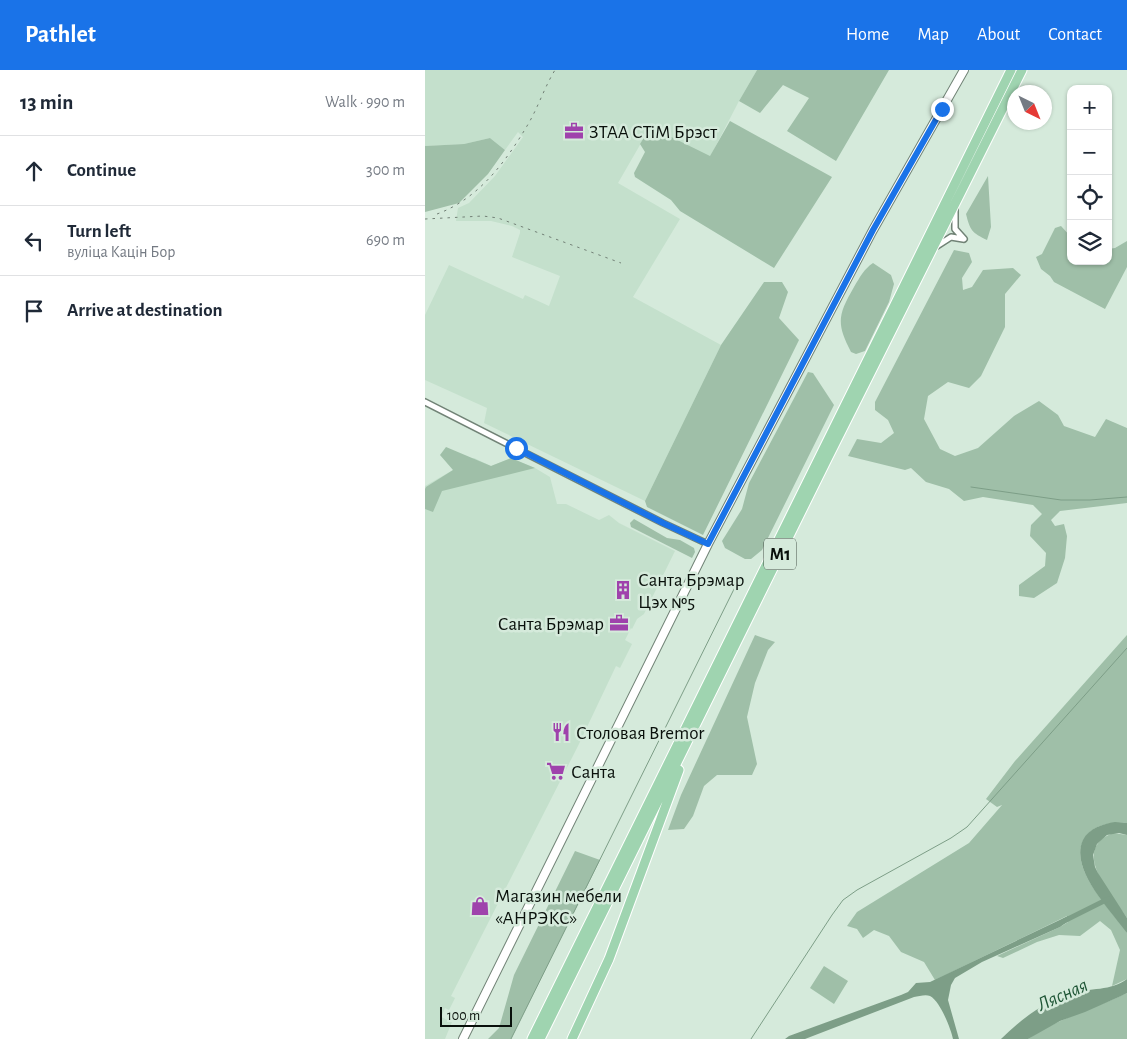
<!DOCTYPE html>
<html lang="en">
<head>
<meta charset="utf-8">
<style>
	:root { --surface:#fff; --page:#f2f2f3; --text:#1f2937; --muted:#747a83; --line:#e0e1e3; --accent:#1a73e8 }
	body { margin:0; font-family:"Alegreya Sans",sans-serif; background:var(--page); color:var(--text) }
	.controls { position:absolute; right:15px; top:15px; display:grid; overflow:hidden; border-radius:10px; box-shadow:0 1px 4px #0004 }
	.controls button { width:45px; height:45px; display:grid; place-items:center; padding:0; border:0; border-bottom:1px solid var(--line); background:var(--surface); color:var(--text); font:25px sans-serif }
	.compass { position:absolute; left:582px; top:15px; width:45px; height:45px; border-radius:50%; background:var(--surface); box-shadow:0 1px 4px #0004; rotate:137deg }
	.scale { position:absolute; left:15px; bottom:12px; width:72px; box-sizing:border-box; padding-left:5px; border:2px solid #09100b; border-top:0; font-size:14px; line-height:18px; white-space:nowrap; color:#09100b; -webkit-text-stroke:4px #d5eadb; paint-order:stroke }
	.stop { position:absolute; width:15px; height:15px; margin:-11px; border:4px solid #1a73e8; border-radius:50%; background:#fff }
	.stop.end { background:#1a73e8; border-color:#fff; box-shadow:0 1px 5px #0008 }
	.list { margin:0; padding:0; list-style:none }
	h2 { display:flex; justify-content:space-between; align-items:center; height:65px; margin:0; padding:0 20px; font-size:21px }
	h2 small { font-size:16px; font-weight:400; color:var(--muted) }
	.list li { display:grid; grid-template-columns:32px 1fr auto; gap:15px; align-items:center; box-sizing:border-box; height:70px; padding:0 20px; border-top:1px solid var(--line) }
	.list b { display:block; font-size:19px; white-space:nowrap }
	.list p { margin:0; font-size:16px; white-space:nowrap; color:var(--muted) }
	.list em { font-size:16px; font-style:normal; color:var(--muted) }
	.icon { flex:none; width:28px; height:28px; fill:none; stroke:currentColor; stroke-width:2; stroke-linecap:round; stroke-linejoin:round }
	.map { position:relative; flex:none; width:702px; height:969px; overflow:hidden }
	header { display:flex; align-items:center; gap:30px; box-sizing:border-box; height:70px; padding:0 25px; background:var(--accent); color:#fff }
	header strong { font-size:24px }
	nav { display:flex; gap:28px; margin-inline-start:auto; font-size:18px }
	main { display:flex }
	aside { flex:1; background:var(--surface) }
	.map>svg:first-child { display:block }
	.built { fill:#c4e0cc }
	.green { fill:#9fbfa8 }
	.water { fill:#7d9e87 }
	.lines { fill:none; stroke-linecap:round; stroke-linejoin:round }
	.stream { stroke:#7d9e87; stroke-width:1 }
	.canal { stroke:#7d9e87; stroke-width:5 }
	.minor-casing { stroke:#718376; stroke-width:8 }
	.secondary-casing { stroke:#718376; stroke-width:10 }
	.trunk-casing { stroke:#fff; stroke-width:11 }
	.minor { stroke:#fff; stroke-width:5 }
	.secondary { stroke:#fff; stroke-width:8 }
	.trunk { stroke:#9fd4b0; stroke-width:9 }
	.rail { stroke:#728076; stroke-width:1; stroke-dasharray:2.5 5; stroke-linecap:butt }
	.route { stroke:#1a73e8; stroke-width:6 }
	.labels { text-anchor:middle; stroke-width:5; stroke-linejoin:round; paint-order:stroke }
	.shield { fill:#d5eadb; stroke:#465149; stroke-width:1 }
	.shield-label { font-size:18px; font-weight:bold; fill:#09100b }
	.poi-label { font-size:19px; fill:#09100b; stroke:#d5eadb; text-anchor:start }
	.water-label { font-size:20px; font-style:italic; fill:#1d5434; stroke:#d5eadb }
</style>
</head>
<body>
<header>
<strong>Pathlet</strong>
<nav><a>Home</a><a>Map</a><a>About</a><a>Contact</a></nav>
</header>
<main>
<aside>
<h2>13 min<small>Walk · 990 m</small></h2>
<ul class="list">
<li><svg class="icon" aria-label="ahead" viewBox="0 0 24 24"><path d="M12 20V5M6 11l6-6 6 6"/></svg><div><b>Continue</b></div><em>300 m</em></li>
<li><svg class="icon" aria-label="left" viewBox="0 0 24 24"><path d="M17 20v-9H6M10 6l-5 5 5 5"/></svg><div><b>Turn left</b><p>вуліца Кацін Бор</p></div><em>690 m</em></li>
<li><svg class="icon" aria-label="arrive" viewBox="0 0 24 24"><path d="M6 21V4h12l-3 4 3 4H6"/></svg><div><b>Arrive at destination</b></div></li>
</ul>
</aside>
<div class="map">
<svg width="702" height="969" viewBox="0 0 702 969">
	<rect width="100%" height="100%" fill="#d5eadb"/>
	<path class="built" d="M0 0H332L314 31 285 87 228 58 223 61 193 113 255 149 208 227 296 275 220 431 59 353 62 338 0 310V245L24 195 98 229 100 225 124 236 135 206 87 187 95 163V160L87 156 66 151H31L33 138 44 133 70 106 98 67 93 62 80 80 65 68 39 74 0 76Z
		M49 388 66 396 86 388 110 398 125 407 132 434H141L174 450 184 445 194 453 250 481 219 544 212 549 207 559 206 558 200 570 207 574 195 598 191 596 153 676 26 926 30 928 24 940 20 938 16 947 27 952 20 969H0V416Z"/>
	<path class="green" d="M332 0H464L411 91 362 61 384 28 358 15 335 43 314 31Z
		M305 51 407 107 349 198 255 141 246 130 210 107 209 103 220 82 215 74 223 61 228 58 285 86Z
		M65 68 80 80 63 104 34 133 0 142V76L39 74Z
		M563 106 566 157 562 170C547 163 545 160 541 144Z
		M636 156 646 167V191H683V179L690 178 702 171V197L680 239 629 212 625 206 616 199 611 187 617 184 630 158Z
		M529 180 544 183 547 192 537 208 538 220 547 217 558 200 588 198 596 205 580 224V257L556 306 544 318 523 312 503 326 499 349 515 379 530 386 553 378 589 346 614 331 633 345 639 356 670 367 681 349 702 358V433L635 441 626 450 630 456 639 454 642 466 640 488 632 513 609 528 594 526V515L620 496 621 483 605 466 606 455 617 444 608 435 558 427 539 431 524 419 501 412 486 398 480 400 423 386 432 369 456 373 469 363 463 350 450 340V332Z
		M448 193 466 205 469 214 464 232 440 281 431 284 426 282C411 253 413 245 429 217 435 207 439 199 448 193Z
		M339 212H357L363 222 354 248 374 270 278 465 222 437 220 431 296 275Z
		M383 302 388 303 409 335 337 480 326 489H320L300 478 297 471 317 439 324 413Z
		M21 377 66 396 86 388 110 398 17 421 8 442 0 439V419L1 417 28 400 15 385Z
		M209 449 242 468 255 470 269 478 270 482 267 488 206 457 205 453Z
		M330 565 350 572 343 580 330 613 322 647 332 694 327 705H292L279 716 268 746 259 759 243 760 256 725Z
		M702 565V753C689 752 671 754 663 764 639 789 677 830 693 851 695 854 701 859 702 863 702 869 702 900 702 909L687 916 695 880 686 860 675 851 655 866 634 865 612 872 578 888 572 886 635 857 643 852 642 846 510 910 499 892 476 882 464 866 449 860 438 868 432 859 422 856 432 842 544 773 577 735 572 737 561 729 590 691Z
		M688 763 702 765V848C687 825 644 780 688 763Z
		M150 781 175 790 86 969H63L74 958 89 905Z
		M399 896 423 911 409 934 385 918Z
		M702 923V969H603C633 948 669 939 702 923Z"/>
	<path class="water" d="M690 752 702 753V765L694 763 682 765 672 774 668 785 670 797 673 803 702 848V863C686 841 644 799 658 770 664 758 678 754 690 752Z
		M643 846 645 847V850L635 857 557 892 530 908 526 915 523 930 534 969H528C526 959 515 931 505 926 501 924 494 926 489 927L380 969H360L364 966 476 925 483 922 491 913 505 912Z
		M702 909V923L696 926 660 942 635 951 603 969H576C595 950 620 931 646 923 664 918 687 921 702 909Z"/>
	<g class="lines">
		<path class="stream" d="M546 417 636 430H665L702 427
			M86 969 315 507
			M326 969 407 845 418 830 432 820 526 768 542 757 702 578"/>
		<path class="canal" d="M639 851 683 829"/>
		<g class="minor-casing">
			<path id="minor" d="M530 140V159L539 169
				M512 176 526 167 538 169
				M0 332 238 453 283 474"/>
		</g>
		<g class="secondary-casing">
			<path id="secondary" d="M38 969 283 474 448 160 539 0"/>
		</g>
		<g class="trunk-casing">
			<path id="trunk" d="M107 969 586 0
				M115 969 402 389 597 0
				M147 969 184 889 254 700"/>
		</g>
		<use href="#minor" class="minor"/>
		<use href="#secondary" class="secondary"/>
		<use href="#trunk" class="trunk"/>
		<path class="rail" d="M12 144C53 129 80 93 102 56 113 38 119 18 130 0
			M0 149 58 146 73 148 196 193"/>
	</g>
	<g class="lines">
		<path class="route" d="M91 378 238 453 283 474 448 160 517 39"/>
	</g>
	<defs>
		<g id="office-bare" transform="scale(1.5)"><path d="M-6-3h4V-5.5h4V-3h4V5H-6ZM-1-4.5V-3h2v-1.5ZM-6 0V1H6V0Z" fill="#9f42ac" stroke="#d5eadb" stroke-width="2.5" paint-order="stroke"/></g>
		<g id="building-bare" transform="scale(1.5)"><path d="M-4-6H4V6H1V3H-1V6H-4ZM-2.5-4.3h1.7v1.8h-1.7ZM.8-4.3h1.7v1.8H.8ZM-2.5-1h1.7V.8h-1.7ZM.8-1h1.7V.8H.8Z" fill="#9f42ac" stroke="#d5eadb" stroke-width="2.5" paint-order="stroke"/></g>
		<g id="restaurant-bare" transform="scale(1.5)"><path d="M-5-6h1v4h1v-4h1v4h1v-4h1v5L-1.5 .5V6h-2V.5L-5-1ZM5-6V6H3V1.5H1.5Q1.5-4 5-6Z" fill="#9f42ac" stroke="#d5eadb" stroke-width="2.5" paint-order="stroke"/></g>
		<g id="supermarket-bare" transform="scale(1.5)"><path d="M-6-5.5h2.5l.6 2H6L4.5 2H-2.5L-4.4-4H-6ZM-1.5 3.2a1.3 1.3 0 1 0 .1 0ZM3 3.2a1.3 1.3 0 1 0 .1 0Z" fill="#9f42ac" stroke="#d5eadb" stroke-width="2.5" paint-order="stroke"/></g>
		<g id="shop-bare" transform="scale(1.5)"><path d="M-5-2.5h2.3a2.7 3.5 0 0 1 5.4 0H5L5.5 6h-11ZM-1.5-2.5h3a1.5 2.3 0 0 0-3 0Z" fill="#9f42ac" stroke="#d5eadb" stroke-width="2.5" paint-order="stroke"/></g>
	</defs>
	<g fill-rule="evenodd">
		<use href="#office-bare" x="149" y="61"/>
		<use href="#building-bare" x="198" y="520"/>
		<use href="#office-bare" x="194" y="553"/>
		<use href="#restaurant-bare" x="136" y="662"/>
		<use href="#supermarket-bare" x="131" y="701"/>
		<use href="#shop-bare" x="55" y="836"/>
	</g>
	<g class="labels">
		<rect class="shield" x="339" y="468.5" width="32" height="31" rx="4"/>
		<g class="shield-label">
			<text x="355" y="490">М1</text>
		</g>
		<g class="poi-label">
			<text x="164" y="68">ЗТАА СТіМ Брэст</text>
			<text x="213" y="516">Санта Брэмар<tspan x="213" dy="22">Цэх №5</tspan></text>
			<text x="179" y="560" text-anchor="end">Санта Брэмар</text>
			<text x="151" y="669">Столовая Bremor</text>
			<text x="146" y="708">Санта</text>
			<text x="70" y="832">Магазин мебели<tspan x="70" dy="22">«АНРЭКС»</tspan></text>
		</g>
		<g class="water-label">
			<text transform="translate(637 924) rotate(-24)" y="7">Лясная</text>
		</g>
	</g>
</svg>
<div class="controls">
<button>+</button>
<button>−</button>
<button><svg class="icon" aria-label="locate" viewBox="0 0 24 24"><circle cx="12" cy="12" r="6"/><path d="M12 2v4M12 18v4M2 12h4M18 12h4"/></svg></button>
<button><svg class="icon" aria-label="layers" viewBox="0 0 24 24"><path d="M12 4l9 5-9 5-9-5zM3 14l9 5 9-5"/></svg></button>
</div>
<svg class="compass" viewBox="-18 -18 36 36"><path d="M0-13l5 13h-10z" fill="#e53935"/><path d="M0 13l5-13h-10z" fill="#747a83"/></svg>
<div class="scale">100 m</div>
<div class="stop" style="left:91px;top:378px"></div>
<div class="stop end" style="left:517px;top:39px"></div>
</div>
</main>
</body>
</html>
